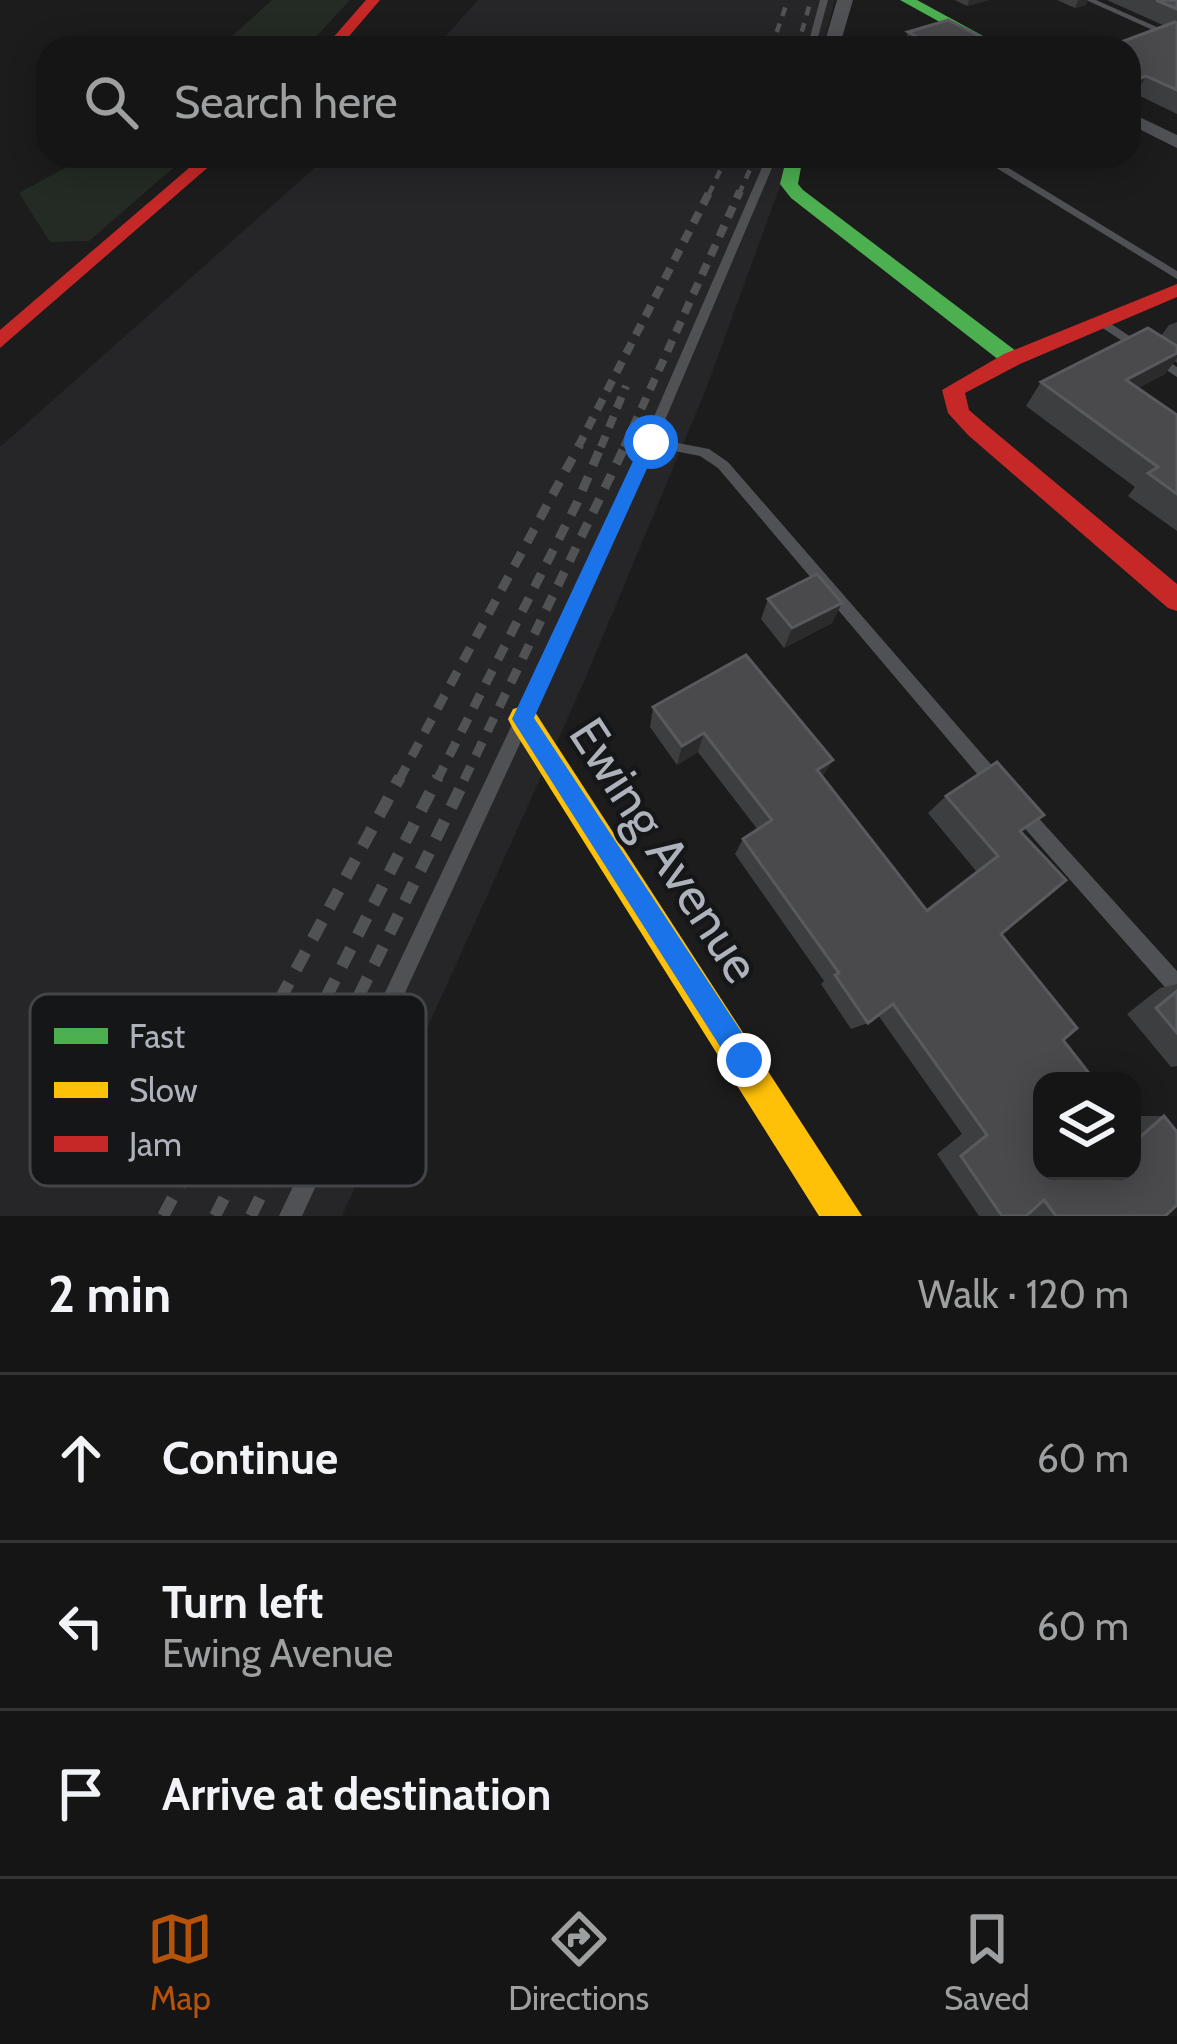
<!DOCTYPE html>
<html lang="en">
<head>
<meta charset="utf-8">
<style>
	:root { --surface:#151515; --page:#1e1e1e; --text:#f1f3f6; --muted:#9d9fa0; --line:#343434; --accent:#b45309 }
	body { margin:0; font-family:Cabin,sans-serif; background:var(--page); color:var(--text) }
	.controls { position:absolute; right:36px; bottom:36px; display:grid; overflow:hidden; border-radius:24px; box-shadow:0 6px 30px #0003 }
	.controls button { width:108px; height:108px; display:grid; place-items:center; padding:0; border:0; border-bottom:3px solid var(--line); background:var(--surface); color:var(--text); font:60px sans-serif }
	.stop { position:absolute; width:36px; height:36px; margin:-27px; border:9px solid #1a73e8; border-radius:50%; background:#fff }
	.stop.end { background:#1a73e8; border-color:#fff; box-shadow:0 3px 12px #0008 }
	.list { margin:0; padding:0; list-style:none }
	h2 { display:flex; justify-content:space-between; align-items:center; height:156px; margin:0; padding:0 48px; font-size:51px }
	h2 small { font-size:39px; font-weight:400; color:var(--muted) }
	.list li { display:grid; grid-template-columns:78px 1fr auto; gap:36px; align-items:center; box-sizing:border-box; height:168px; padding:0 48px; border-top:3px solid var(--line) }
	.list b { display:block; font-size:45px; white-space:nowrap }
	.list p { margin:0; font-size:39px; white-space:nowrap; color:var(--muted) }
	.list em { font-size:39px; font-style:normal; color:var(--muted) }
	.icon { flex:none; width:66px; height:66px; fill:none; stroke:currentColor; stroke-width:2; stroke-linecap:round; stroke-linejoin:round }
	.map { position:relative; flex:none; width:1177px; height:1216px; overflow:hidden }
	.search { position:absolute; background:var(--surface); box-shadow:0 6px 30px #0003; left:36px; right:36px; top:36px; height:132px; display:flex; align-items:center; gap:30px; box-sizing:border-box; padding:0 42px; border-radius:36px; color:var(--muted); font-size:45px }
	.sheet { height:660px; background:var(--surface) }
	nav { display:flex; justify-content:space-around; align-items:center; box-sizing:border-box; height:168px; border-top:3px solid var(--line); background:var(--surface); font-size:33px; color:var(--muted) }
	nav a { display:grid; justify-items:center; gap:6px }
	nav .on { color:var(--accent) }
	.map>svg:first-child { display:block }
	.built { fill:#262628 }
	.green { fill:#242b24 }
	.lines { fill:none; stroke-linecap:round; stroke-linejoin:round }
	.lane { fill:#505154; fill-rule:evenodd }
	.street { fill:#505154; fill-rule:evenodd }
	.fast { fill:#4caf50; fill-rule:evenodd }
	.slow { fill:#ffc107; fill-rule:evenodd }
	.jam { fill:#c62828; fill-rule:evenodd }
	.rail-far3 { stroke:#505253; stroke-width:4.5; stroke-dasharray:9 8; stroke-linecap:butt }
	.rail-far2 { stroke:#505253; stroke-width:8; stroke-dasharray:12 9; stroke-linecap:butt }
	.rail-far1 { stroke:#505253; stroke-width:9; stroke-dasharray:15 12; stroke-linecap:butt }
	.rail { stroke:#505253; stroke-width:12; stroke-dasharray:20 15; stroke-linecap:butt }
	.wall { fill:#3d3e3f }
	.shaded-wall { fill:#2b2b2c }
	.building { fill:#4a4a4d; stroke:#595a5e; stroke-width:3 }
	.route { fill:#1a73e8 }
	.labels { text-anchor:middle; stroke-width:9; stroke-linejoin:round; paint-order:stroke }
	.near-street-label { font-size:51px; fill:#aeb2bb; stroke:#151618 }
	.key { fill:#151618; stroke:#434549; stroke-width:3 }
	.key-label { font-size:33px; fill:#aeb2bb }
</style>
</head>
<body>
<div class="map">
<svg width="1177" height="1216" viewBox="0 0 1177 1216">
	<rect width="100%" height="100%" fill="#1c1c1c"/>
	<path class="built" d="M478 0H835L822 48H435Z
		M328 156H791L706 389 583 684 342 1216H0V447Z"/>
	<path class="green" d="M272 0H350L306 48H219Z
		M87 156H187L89 241 50 242 19 193Z"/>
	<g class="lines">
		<path class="lane" d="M820 0H828L815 48H807Z
			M1086 0H1096L1177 36V41Z
			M767 156H777L657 439 709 449 728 462 1001 776 1004 782 1001 788 995 790 989 788 718 468 700 456 654 447 624 518 302 1216H279L610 518Z
			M977 156H989L1177 271V279Z
			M1102 318 1177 367V377L1098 325 1096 322Z
			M1019 800 1025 803 1177 971V996L1170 993 1013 815 1010 809 1013 803Z"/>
		<path class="street" d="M837 0H853L839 48H823Z
			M1129 112 1177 135V148L1129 124Z"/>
		<path class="fast" d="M900 0H917L1005 48H987Z
			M787 156H803L798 184 803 190 1020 354V364H1004L791 198 780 184Z"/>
		<path class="slow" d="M523 706 533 709 862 1216H819L513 729 508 719 513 709Z"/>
		<path class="jam" d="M366 0H380L339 48H324Z
			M203 156H221L0 348V330Z
			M1177 284V297L1020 364 965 393 969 410 984 423 1177 584V611L1168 608 968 435 948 413 942 390 1004 354Z"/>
		<path class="rail-far3" d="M771 48 788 0
			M797 48 811 0
			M709 194 727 156
			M739 194 756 156"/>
		<path class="rail-far2" d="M578 447 710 191
			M601 447 626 386
			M624 447 740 191"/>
		<path class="rail-far1" d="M399 780 580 444
			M437 780 577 503 602 444
			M464 780 626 444"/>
		<path class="rail" d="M163 1216 400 777
			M215 1216 438 777
			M251 1216 466 777"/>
	</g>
	<path class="wall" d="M955 0H989L967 6Z
		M1057 0H1088L1086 5 1075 8Z
		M1107 0H1177V114L1136 94 1165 26Z
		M908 32 985 39 981 48H903Z
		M1177 322V363L1175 361 1165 374 1138 388 1177 415V531L1128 496 1135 487 1026 406 1041 382 1161 336 1169 325Z
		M768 599 832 623 784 648 761 619Z
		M653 707 833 760 822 776 926 909 976 871 928 813 946 796 1020 831 1001 934 1063 1040 1132 1171V1116H1164L1165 1216H1029L1028 1214 1026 1216H979L937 1154 962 1134 878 1015 868 1023 851 1029 821 984 824 981 735 854 743 839 758 830 698 752 677 765 650 727Z
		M1177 984V1066L1171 1067 1127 1014 1160 988Z"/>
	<path class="shaded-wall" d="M969 0H989L967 6Z
		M1078 0H1088L1086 5 1075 8Z
		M985 39 981 48H956Z
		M1146 76 1136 94 1129 97V82Z
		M1177 353V358L1165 374 1108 403 1126 380Z
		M842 603 832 623 784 648 792 628Z
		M704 733 698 752 677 765 682 746Z
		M833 760 820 778 817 770Z"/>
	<path class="building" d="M1156 0H1177V9Z
		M948 20 985 39 956 48H938L908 32Z
		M1175 22 1177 23V90L1146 76 1129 82V48H1105Z
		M1148 328 1177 346V353L1126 380 1177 415V494L1148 473 1158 467 1041 382Z
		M817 574 842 603 792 628 768 599Z
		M746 655 833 760 817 770 927 911 998 856 946 796 997 762 1044 815 1020 831 1066 880 1001 934 1077 1028 1063 1040 1095 1081H1042V1171H1132V1129L1139 1138 1164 1116 1177 1132V1205L1165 1216H1056L1044 1200 1026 1216H1002L961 1156 987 1135 893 1004 868 1023 835 975 839 973 743 839 772 820 704 733 682 746 653 707Z
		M1177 991V1033L1156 1008Z"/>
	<path class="route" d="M651 436 659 442 534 718 754 1051 758 1060 754 1070 744 1074 735 1070 512 719 642 442Z"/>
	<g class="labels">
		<g class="near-street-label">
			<text transform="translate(665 850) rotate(57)" y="18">Ewing Avenue</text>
		</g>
	</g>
	<rect x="30" y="994" width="396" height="192" rx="18" class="key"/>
	<rect x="54" y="1028" width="54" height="16" fill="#4caf50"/>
	<rect x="54" y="1082" width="54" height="16" fill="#ffc107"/>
	<rect x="54" y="1136" width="54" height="16" fill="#c62828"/>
	<g class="key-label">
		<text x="129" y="1048">Fast</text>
		<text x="129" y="1102">Slow</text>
		<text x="129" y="1156">Jam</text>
	</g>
</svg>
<div class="controls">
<button><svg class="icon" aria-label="layers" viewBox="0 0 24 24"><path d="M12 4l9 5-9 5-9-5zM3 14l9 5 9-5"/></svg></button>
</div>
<div class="stop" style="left:651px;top:442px"></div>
<div class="stop end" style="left:744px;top:1060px"></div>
<div class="search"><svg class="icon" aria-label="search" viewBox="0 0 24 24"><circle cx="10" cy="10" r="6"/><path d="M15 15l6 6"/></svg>Search here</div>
</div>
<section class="sheet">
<h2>2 min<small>Walk · 120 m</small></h2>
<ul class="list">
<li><svg class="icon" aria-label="ahead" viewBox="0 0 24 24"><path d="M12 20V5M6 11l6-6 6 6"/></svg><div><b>Continue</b></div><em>60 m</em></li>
<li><svg class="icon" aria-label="left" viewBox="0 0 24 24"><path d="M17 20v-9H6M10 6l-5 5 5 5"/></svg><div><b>Turn left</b><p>Ewing Avenue</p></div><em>60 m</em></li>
<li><svg class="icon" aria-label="arrive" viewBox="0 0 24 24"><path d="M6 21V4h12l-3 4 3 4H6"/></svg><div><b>Arrive at destination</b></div></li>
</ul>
</section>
<nav>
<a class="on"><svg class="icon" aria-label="map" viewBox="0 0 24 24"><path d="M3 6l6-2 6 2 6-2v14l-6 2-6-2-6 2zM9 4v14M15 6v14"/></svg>Map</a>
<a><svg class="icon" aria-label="directions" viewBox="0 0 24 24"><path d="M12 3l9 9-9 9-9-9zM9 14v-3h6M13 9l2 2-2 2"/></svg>Directions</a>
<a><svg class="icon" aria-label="saved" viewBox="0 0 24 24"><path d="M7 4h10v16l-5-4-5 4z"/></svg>Saved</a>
</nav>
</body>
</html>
